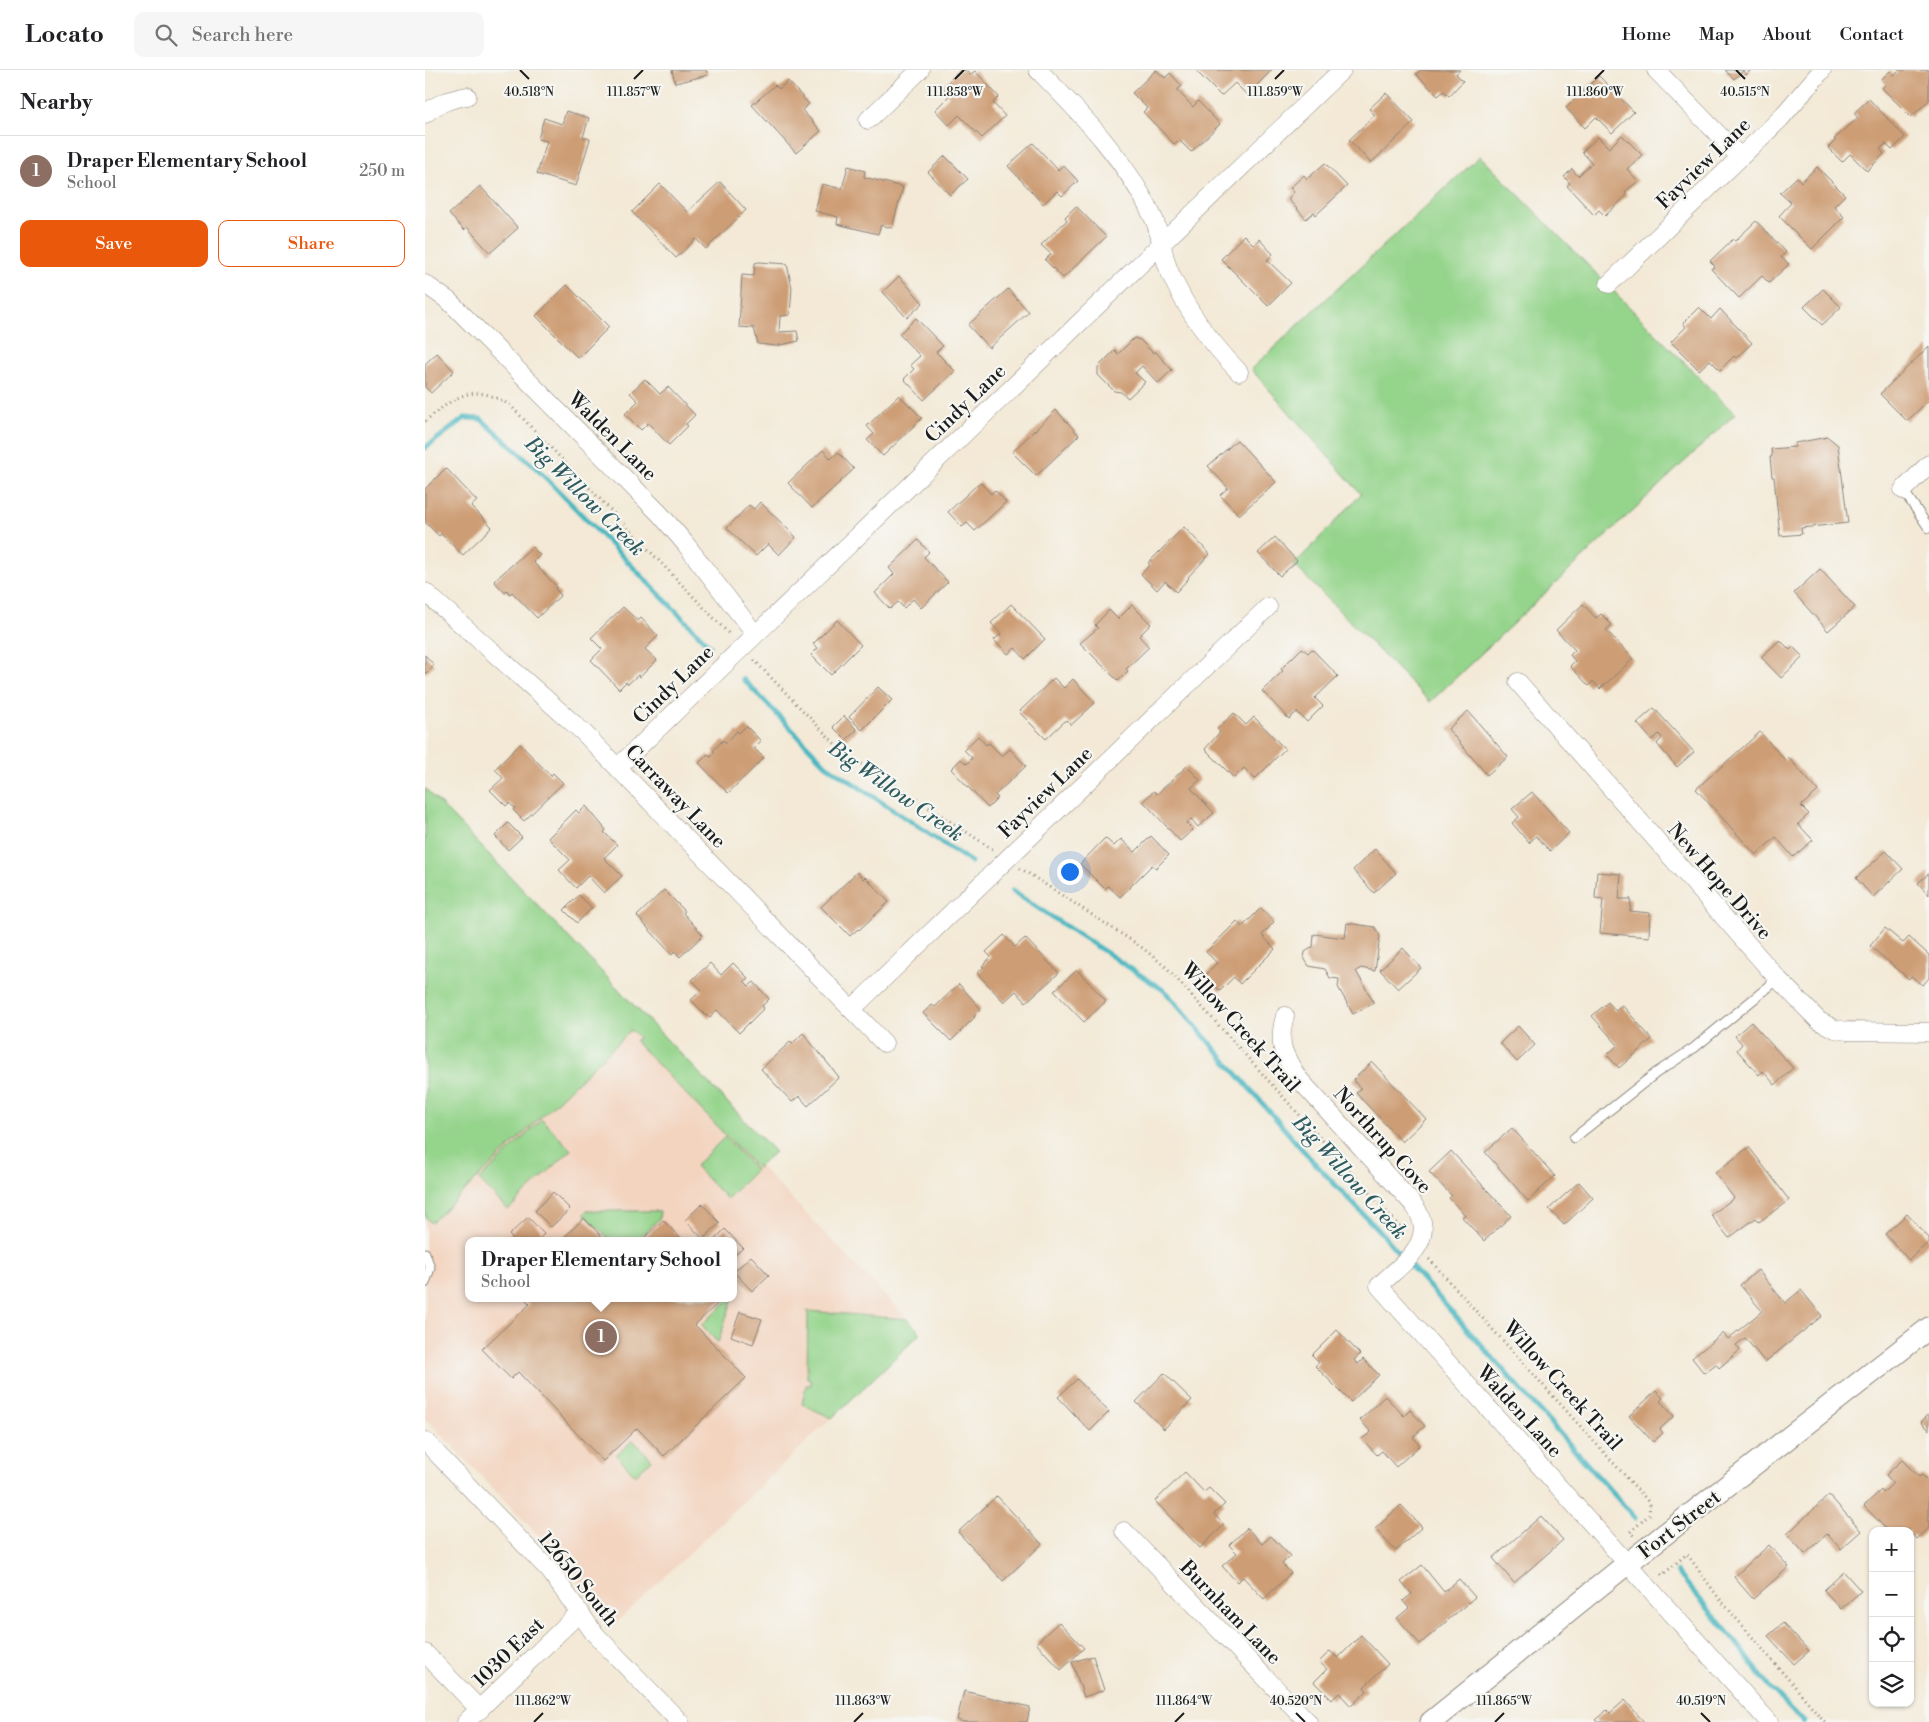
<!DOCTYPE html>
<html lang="en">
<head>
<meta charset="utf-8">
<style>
	:root { --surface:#fff; --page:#f6f6f6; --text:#202124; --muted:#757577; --line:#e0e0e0; --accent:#ea580c }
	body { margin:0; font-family:"Libre Bodoni",serif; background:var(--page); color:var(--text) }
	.controls { position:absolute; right:15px; bottom:15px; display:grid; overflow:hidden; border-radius:10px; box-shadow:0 1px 4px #0004 }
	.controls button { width:45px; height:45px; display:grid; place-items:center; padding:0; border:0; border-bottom:1px solid var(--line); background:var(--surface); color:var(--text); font:25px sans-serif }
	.you { position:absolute; left:644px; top:801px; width:18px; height:18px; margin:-12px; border:4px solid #fff; border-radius:50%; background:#1a73e8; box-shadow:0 0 0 8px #1a73e833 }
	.badge { display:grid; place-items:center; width:32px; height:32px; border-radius:50%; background:var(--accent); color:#fff; font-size:16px; font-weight:700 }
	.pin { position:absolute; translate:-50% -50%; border:2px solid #fff; box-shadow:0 1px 5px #0006 }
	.popup { position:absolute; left:40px; top:1167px; width:272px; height:65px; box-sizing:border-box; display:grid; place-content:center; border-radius:10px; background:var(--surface); filter:drop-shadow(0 1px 4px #0005); font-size:16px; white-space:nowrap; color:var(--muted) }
	.popup b { font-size:19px; color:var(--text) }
	.popup::after { content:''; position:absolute; left:50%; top:100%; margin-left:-10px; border:10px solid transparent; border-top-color:var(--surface) }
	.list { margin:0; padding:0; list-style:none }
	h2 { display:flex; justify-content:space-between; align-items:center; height:65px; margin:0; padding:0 20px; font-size:21px }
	h2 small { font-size:16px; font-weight:400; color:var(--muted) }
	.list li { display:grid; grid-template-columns:32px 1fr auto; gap:15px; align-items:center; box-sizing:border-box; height:70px; padding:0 20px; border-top:1px solid var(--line) }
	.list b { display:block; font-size:19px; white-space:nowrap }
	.list p { margin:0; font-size:16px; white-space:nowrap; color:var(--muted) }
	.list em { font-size:16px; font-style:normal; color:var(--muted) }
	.actions { display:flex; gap:10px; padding:15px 20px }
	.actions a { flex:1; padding:11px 0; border:1px solid var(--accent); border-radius:10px; text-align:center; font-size:18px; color:var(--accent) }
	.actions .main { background:var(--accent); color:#fff }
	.icon { flex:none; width:28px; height:28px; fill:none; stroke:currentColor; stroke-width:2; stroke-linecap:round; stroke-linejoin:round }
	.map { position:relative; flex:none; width:1504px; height:1652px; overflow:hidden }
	header { display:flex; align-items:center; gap:30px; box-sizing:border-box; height:70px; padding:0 25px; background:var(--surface); border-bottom:1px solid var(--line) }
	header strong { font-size:24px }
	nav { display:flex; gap:28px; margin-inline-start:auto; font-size:18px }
	.search { width:350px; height:45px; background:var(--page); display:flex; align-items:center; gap:12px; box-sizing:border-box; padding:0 18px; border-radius:10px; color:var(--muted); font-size:19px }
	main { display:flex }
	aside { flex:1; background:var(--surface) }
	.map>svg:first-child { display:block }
	.built { fill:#f3d4bf; fill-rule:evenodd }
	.green { fill:#94d48b; stroke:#587854 }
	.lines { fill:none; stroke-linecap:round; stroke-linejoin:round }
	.stream { stroke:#49b7c1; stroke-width:5 }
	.building { fill:#cd9d74 }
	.service-casing { stroke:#888279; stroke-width:11 }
	.minor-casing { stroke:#888279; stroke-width:19 }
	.tertiary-casing { stroke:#888279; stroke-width:23 }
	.path { stroke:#888279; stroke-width:3; stroke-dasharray:1 4; stroke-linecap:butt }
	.service { stroke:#fff; stroke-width:9 }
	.minor { stroke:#fff; stroke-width:18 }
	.tertiary { stroke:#fff; stroke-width:21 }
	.ticks { fill:none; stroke:#1c1c1c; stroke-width:2 }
	.labels { text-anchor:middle; stroke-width:4.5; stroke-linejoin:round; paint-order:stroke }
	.street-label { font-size:20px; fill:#1c1c1c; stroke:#f6f6f2 }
	.water-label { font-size:21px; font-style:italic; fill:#2e5a5e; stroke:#f6f6f2 }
	.ticks-label { font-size:12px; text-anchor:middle; fill:#1c1c1c; stroke:#f6f6f2; stroke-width:4.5; stroke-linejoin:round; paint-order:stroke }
</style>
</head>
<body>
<header>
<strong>Locato</strong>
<div class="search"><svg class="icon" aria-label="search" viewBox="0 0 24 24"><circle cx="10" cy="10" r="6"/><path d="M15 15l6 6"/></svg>Search here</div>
<nav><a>Home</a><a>Map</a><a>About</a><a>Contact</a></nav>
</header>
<main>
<aside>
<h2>Nearby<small></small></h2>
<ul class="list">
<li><span class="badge" style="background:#8d6e63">1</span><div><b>Draper Elementary School</b><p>School</p></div><em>250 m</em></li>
</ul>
<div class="actions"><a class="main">Save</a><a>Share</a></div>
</aside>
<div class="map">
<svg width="1504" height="1652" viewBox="0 0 1504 1652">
	<rect width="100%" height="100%" fill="#f6f6f2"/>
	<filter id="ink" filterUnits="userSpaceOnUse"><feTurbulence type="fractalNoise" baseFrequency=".02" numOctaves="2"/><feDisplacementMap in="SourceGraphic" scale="10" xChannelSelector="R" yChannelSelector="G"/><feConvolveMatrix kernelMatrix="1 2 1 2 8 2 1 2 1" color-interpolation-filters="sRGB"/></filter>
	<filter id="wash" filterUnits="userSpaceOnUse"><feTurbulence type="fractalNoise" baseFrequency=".0096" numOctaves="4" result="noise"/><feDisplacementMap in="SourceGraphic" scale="20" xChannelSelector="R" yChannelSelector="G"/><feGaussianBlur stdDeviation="1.12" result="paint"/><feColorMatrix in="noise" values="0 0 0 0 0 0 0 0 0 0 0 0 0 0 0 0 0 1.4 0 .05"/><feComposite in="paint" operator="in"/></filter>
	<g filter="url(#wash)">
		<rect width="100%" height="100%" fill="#f3e9d6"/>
		<path class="built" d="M0 718 350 1082 335 1096 496 1263 187 1557 168 1536 143 1496 0 1348ZM44 1171H308V1228H44Z"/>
		<path class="green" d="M1055 86 1310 344 1005 632 869 495 936 424 826 299Z
			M0 718 350 1082 332 1098 210 971 214 968 206 960 6 1153 0 1147Z
			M117 1049 146 1080 83 1140 54 1110Z
			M300 1067 331 1100 302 1129 270 1096Z
			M162 1141H235L234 1149 211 1171H186L159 1144Z
			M305 1228H308L293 1273 277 1255Z
			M383 1241 482 1249 496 1263 407 1348 377 1334 381 1315H386V1309L382 1308Z
			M208 1370 227 1390 210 1405 191 1385Z"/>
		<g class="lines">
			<path class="stream" d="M0 378 40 348 56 349 113 400 285 576
				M318 609 401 695 546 792
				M587 821 740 921 883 1086 959 1166 1210 1448
				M1252 1502 1311 1572 1345 1618 1378 1652"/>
		</g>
		<g id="blocks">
			<path class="building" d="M247 0H281L283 5 250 13Z
				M535 0H540L545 5 550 1 574 27 568 33 580 46 557 68 534 45 524 55 510 40 524 26 517 18Z
				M731 0 740 8 745 3 757 16 752 20 768 37 773 31 795 54 766 82 754 70 749 74 718 42 722 38 707 23Z
				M770 0H847L822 25 810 13 796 26Z
				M996 0H1035L1031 4 1038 11 1024 26 1019 21 1013 26 991 4Z
				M1300 0H1326L1321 5 1318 1 1309 9Z
				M1474 0H1504V30L1486 47 1457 18 1461 14 1457 9 1465 1 1469 5Z
				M1174 6 1209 42 1187 63 1171 47 1160 58 1141 38Z
				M363 11 384 34 377 40 396 61 371 83 327 35 350 15 354 19Z
				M961 23 989 52 946 93 924 70 950 45 944 39Z
				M1444 29 1480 67 1467 80 1461 74 1455 79 1459 84 1442 101 1425 84 1417 92 1403 78 1411 70 1409 69 1433 48 1429 43Z
				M141 41 164 48 158 67 165 69 151 116 112 104 122 71 113 69 119 48 137 54Z
				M1197 65 1217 85 1202 99 1213 111 1200 122 1202 125 1180 146 1174 140 1169 145 1142 116 1145 113 1139 107 1147 99 1153 106 1167 93 1157 82 1173 67 1184 78Z
				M608 73 633 100 638 95 653 111 637 126 632 121 618 134 583 96Z
				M520 86 543 109 525 125 503 102Z
				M900 93 922 116 891 145 889 142 881 149 863 129 869 122 865 118 879 105 882 109Z
				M423 96 440 101 439 107 478 117 467 158 456 155 453 164 412 154 413 147 390 141 397 114 417 119Z
				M1392 97 1420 125 1409 136 1419 147 1387 179 1354 146 1366 133 1355 123 1372 107 1376 112Z
				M295 112 321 140 281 179 271 169 251 188 207 142 235 114 262 142Z
				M55 116 93 158 65 183 42 157 39 160 24 144Z
				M651 136 681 167 638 208 620 190 626 184 616 175 642 150 640 147Z
				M1331 151 1361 182 1356 187 1364 194 1344 213 1337 206 1314 228 1286 199 1290 196 1285 191 1308 169 1310 171Z
				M819 165 829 175 834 169 848 184 842 190 866 213 843 236 796 189Z
				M334 192 362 194 367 218 365 245 355 246 354 262 372 261 374 271 351 276 333 274 329 258 314 257 317 205 329 206 330 193Z
				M474 206 498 233 482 248 458 222Z
				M142 215 184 257 153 288 111 246Z
				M583 219 604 242 564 278 543 255Z
				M1398 219 1416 237 1397 255 1379 237Z
				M1274 237 1286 249 1295 239 1327 273 1311 288 1309 286 1295 300 1285 290 1274 300 1246 272 1261 257 1258 253Z
				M491 248 518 276 511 282 530 301 499 330 479 309 489 299 485 295 495 286 474 264Z
				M709 268 715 270 728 283 730 281 747 300 733 313 717 296 710 303 720 312 703 328 696 322 689 321 673 305V297L690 280 693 284Z
				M1504 276V330L1482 351 1455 324Z
				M12 283 29 301 6 323 0 317V294Z
				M220 309 235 324 243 317 270 345 261 354 263 356 244 375 223 353 216 360 200 344 213 331 205 323Z
				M474 325 497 348 458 386 442 370 449 364 442 356Z
				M631 340 654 365 611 406 587 382Z
				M1403 367 1413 375 1423 453 1376 458 1377 464 1355 466 1349 407H1347L1345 387H1347L1346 379 1370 377V373Z
				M812 370 851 412 814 445 795 425 803 418 783 396Z
				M398 380 406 389 413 382 429 399 387 438 363 413Z
				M21 398 52 431 46 436 67 457 38 485 16 464 14 466 0 452V419Z
				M555 412 566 424 570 420 581 432 550 461 542 453 537 457 523 442Z
				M335 432 371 467 354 485 343 474 331 486 302 458 324 435 329 439Z
				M759 457 785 484 763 507 764 508 751 522 740 511 732 520 716 504 725 495 723 493Z
				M850 467 872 491 855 506 833 483Z
				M493 470 504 482 499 487 523 512 496 538 488 529 479 538 473 532 465 539 450 523 469 504 464 498Z
				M107 477 115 485 108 492 132 517 130 519 136 525 112 548 87 522 85 524 82 520 80 523 69 511Z
				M1395 499 1430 537 1403 561 1369 523Z
				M586 534 620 569 600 589 590 578 583 584 569 570 576 564 566 553Z
				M1158 534 1171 548 1176 544 1187 555 1181 560 1208 589 1175 619 1168 611 1164 616 1145 596 1150 591 1145 585 1150 580 1131 560Z
				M707 535 726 554 714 566 724 577 701 599 703 601 693 611 655 573 673 558 670 555 684 540 693 549Z
				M198 537 213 551 216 548 233 566 220 579 232 590 215 607 213 605 203 614 201 612 194 619 166 590 177 579 166 568Z
				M412 550 436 575 406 605 386 585 393 578 388 574Z
				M1355 570 1365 580 1368 577 1378 587 1356 608 1336 587Z
				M877 578 883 583 887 579 913 606 890 628 898 636 882 652 872 642 864 649 837 621 858 601 856 599Z
				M0 585 9 595 0 604Z
				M629 608 639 618 648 609 670 633 646 655 641 650 621 669 594 642Z
				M453 617 467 630 437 660 424 647Z
				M1229 638 1269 682 1252 697 1232 674 1237 668 1234 664 1227 670 1212 653Z
				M1043 641 1083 687 1062 705 1023 659Z
				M809 643 821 655 829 647 860 679 830 709 819 698 809 708 780 679 795 662 792 659Z
				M419 646 432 660 421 670 408 657Z
				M321 656 336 671 329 678 339 688 303 723 274 693 283 684 286 687 290 683 288 681 298 670 301 673 312 661 314 663Z
				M1335 662 1360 690 1363 687 1393 721 1376 736 1384 744 1373 754 1388 770 1368 787 1351 767 1331 785 1271 719Z
				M553 666 561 675 564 673 577 686 585 679 601 696 570 725 573 728 563 738 526 699 536 689 542 694 547 688 539 680Z
				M95 674 126 706 128 703 138 713 99 751 88 740 90 738 84 733 81 736 65 720 78 708 70 699Z
				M762 696 775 710 766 718 789 743 773 757 766 749 761 753 768 760 755 771 718 731 729 721 732 724Z
				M1107 722 1144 763 1125 781 1111 766 1104 773 1087 753 1094 747 1087 739Z
				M161 736 181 760 179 762 192 775 179 788 197 806 179 823 163 806 151 818 134 800 145 790 123 768 151 740 154 743Z
				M83 753 97 767 83 780 70 766Z
				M726 766 744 785 731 798 727 795 695 827 683 816 680 819 655 794 680 768 689 776 696 769 710 782Z
				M950 779 971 803 949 823 928 800Z
				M1461 781 1478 799 1448 827 1431 808Z
				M432 802 438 809 440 807 464 832 434 860 433 859 425 866 396 837Z
				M1172 802 1196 804 1194 829H1206L1205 841 1225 843 1224 867 1175 863 1178 829 1170 828Z
				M1504 803V825L1493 813Z
				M239 820 260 841 258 843 278 865 255 887 250 881 247 885 212 846Z
				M154 825 167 838 152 853 139 840Z
				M836 838 849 852 837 865 850 879 815 914 809 907 795 921 780 905 792 893 781 882 812 851 817 857Z
				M922 853 950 857 955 866 950 901 936 898 931 901 949 933 928 944 913 917 914 909 905 908 900 899 884 896 879 888 880 882 888 877 889 864 920 868Z
				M1460 858 1478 873 1484 867 1504 885V908L1498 915 1486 906 1484 909 1445 876Z
				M579 865 590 877 600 868 634 903 601 932 591 921 579 932 552 903 559 897 557 896 566 887 561 882Z
				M978 878 996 898 973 919 955 900Z
				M285 893 296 905 308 893 323 908 319 911 324 916 329 912 344 929 337 936 339 938 314 963 292 940 284 948 266 930 277 920 267 910Z
				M652 900 681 931 659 952 629 921Z
				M534 914 556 939 549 946 550 947 526 971 498 943 507 935 510 937Z
				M1183 932 1191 941 1197 935 1227 969 1194 998 1182 985 1193 975 1167 946Z
				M1326 952 1368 998 1350 1015 1338 1001 1334 1005 1312 980 1317 974 1310 966Z
				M1093 956 1110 975 1092 992 1075 973Z
				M378 963 414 1007 383 1036 374 1026 367 1032 336 999 365 972 367 974Z
				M947 992 1001 1049 977 1072 931 1023 936 1019 928 1010Z
				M1087 1058 1130 1106 1103 1131 1060 1082Z
				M1324 1077 1364 1130 1334 1152 1331 1148 1304 1168 1286 1145 1309 1128 1290 1103Z
				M1026 1081 1086 1146 1059 1171 1037 1147 1040 1145 1024 1128 1027 1126 1004 1102Z
				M1154 1112 1168 1128 1139 1155 1124 1139Z
				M128 1122 145 1139 126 1157 110 1141Z
				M277 1134 295 1153 278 1169 260 1150Z
				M1482 1144 1504 1168V1172L1484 1190 1460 1164Z
				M103 1147 119 1164 112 1171H90L84 1165Z
				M159 1148 181 1171H135Z
				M238 1150 258 1171H216Z
				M300 1159 318 1178 308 1187V1171H288Z
				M326 1186 344 1205 327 1221 309 1202Z
				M1333 1200 1360 1233 1376 1220 1397 1246 1340 1292 1320 1268 1311 1275 1315 1280 1294 1298 1291 1294 1279 1303 1267 1288 1298 1263 1303 1269 1337 1241 1315 1215Z
				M99 1228H298L270 1255 321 1308 239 1386 212 1358 178 1391 93 1302 86 1309 57 1279 105 1234Z
				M315 1242 337 1249 328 1274 306 1266Z
				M912 1260 935 1284 929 1290 933 1294 938 1289 954 1305 926 1332 890 1296 894 1292 887 1285Z
				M739 1303 767 1330 739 1359 711 1332Z
				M652 1309 684 1342 665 1361 633 1327Z
				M1231 1321 1238 1328 1235 1331 1249 1346 1235 1359 1238 1363 1228 1372 1204 1346Z
				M960 1326 979 1346 985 1340 1000 1356 988 1367 995 1375 971 1397 957 1381 952 1385 937 1369 946 1362 935 1350Z
				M1504 1344V1360L1496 1352Z
				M1477 1390 1494 1407 1497 1405 1504 1412V1448L1502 1450 1504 1452V1458L1492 1469 1488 1465 1485 1467V1461H1463L1439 1436 1456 1420 1458 1423 1468 1413 1461 1405Z
				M760 1402 779 1422 784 1418 800 1434 789 1444 799 1455 775 1478 730 1431Z
				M1404 1425 1436 1461 1416 1479 1402 1464 1380 1484 1362 1464Z
				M572 1426 617 1474 578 1511 533 1462Z
				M976 1435 997 1457 971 1481 950 1459Z
				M1116 1446 1138 1470 1089 1513 1068 1488Z
				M822 1458 837 1474 846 1466 865 1486 857 1494 866 1503 839 1529 818 1507 812 1512 797 1496 812 1483 804 1475Z
				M1344 1475 1364 1497 1328 1529 1309 1507Z
				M997 1495 1019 1522 1034 1509 1050 1527 995 1574 972 1548 984 1538 978 1531 987 1524 976 1512Z
				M1419 1502 1436 1521 1416 1539 1399 1520Z
				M634 1552 659 1578 636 1600 611 1573Z
				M1358 1553 1384 1581 1369 1594 1343 1566Z
				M936 1565 963 1594 939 1617 942 1621 926 1636 914 1623 907 1630 889 1612 902 1599 894 1592 905 1581 913 1588Z
				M668 1586 679 1620 659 1627 647 1592Z
				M539 1621 605 1637 602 1652H539L532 1650Z
				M1200 1630 1219 1652H1172L1170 1650 1182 1640 1185 1643Z"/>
		</g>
	</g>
	<g filter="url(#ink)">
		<use href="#blocks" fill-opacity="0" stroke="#888279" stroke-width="1"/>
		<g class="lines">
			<g class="service-casing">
				<path id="service" d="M1478 420 1504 458
					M1149 1068 1231 1003 1269 978 1353 909
					M0 1183 5 1198 0 1213"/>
			</g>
			<g class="minor-casing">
				<path id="minor" d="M613 0C657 45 701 89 728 147 737 165 737 187 746 205 762 241 786 273 814 302
					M1231 0 1315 87
					M0 44C12 33 27 29 42 26
					M443 50 495 0
					M0 214 24 231 35 242 235 444 259 472 330 564
					M1184 214 1355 49 1397 0
					M1478 420 1504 394
					M0 522 158 662 459 973
					M1093 612 1353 909 1394 951 1410 959 1422 961 1504 962
					M193 697 917 0
					M427 939 843 537
					M860 946C852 974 858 984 873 1008L988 1134C1016 1170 978 1192 954 1216L1344 1652
					M0 1371 125 1501 169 1563 255 1652
					M699 1461 883 1652
					M0 1583 55 1640
					M41 1652 155 1542"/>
			</g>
			<g class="tertiary-casing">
				<path id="tertiary" d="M1006 1652 1203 1493 1504 1258"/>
			</g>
			<path class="path" d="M0 351C32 326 47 311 86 336L305 565
				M329 590 417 681 569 780
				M595 798 715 876 741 897 980 1162
				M1004 1189 1222 1430 1225 1435 1224 1445 1205 1462 1209 1466
				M1236 1504 1237 1505 1262 1484 1293 1527 1400 1652"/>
			<use href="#service" class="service"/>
			<use href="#minor" class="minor"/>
			<use href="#tertiary" class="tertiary"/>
		</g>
	</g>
	<path class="ticks" d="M95 0 104 9M1311 0 1320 9M209 9 218 0M530 9 539 0M850 9 859 0M1170 9 1179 0M871 1643 880 1652M1276 1643 1285 1652M109 1652 118 1643M429 1652 438 1643M750 1652 759 1643M1070 1652 1079 1643"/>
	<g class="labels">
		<g class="street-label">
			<text transform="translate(1278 93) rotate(-44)" y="7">Fayview Lane</text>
			<text transform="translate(540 333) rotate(-44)" y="7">Cindy Lane</text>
			<text transform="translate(188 366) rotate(45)" y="7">Walden Lane</text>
			<text transform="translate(248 614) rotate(-44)" y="7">Cindy Lane</text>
			<text transform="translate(620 722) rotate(-44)" y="7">Fayview Lane</text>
			<text transform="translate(251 726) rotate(46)" y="7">Carraway Lane</text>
			<text transform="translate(1295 811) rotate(49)" y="7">New Hope Drive</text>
			<text transform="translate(816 957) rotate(48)" y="7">Willow Creek Trail</text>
			<text transform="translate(958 1070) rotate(48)" y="7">Northrup Cove</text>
			<text transform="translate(1138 1315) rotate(48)" y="7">Willow Creek Trail</text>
			<text transform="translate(1095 1341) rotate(48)" y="7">Walden Lane</text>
			<text transform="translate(1254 1454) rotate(-38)" y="7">Fort Street</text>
			<text transform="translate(154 1509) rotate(51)" y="7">12650 South</text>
			<text transform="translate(806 1542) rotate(46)" y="7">Burnham Lane</text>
			<text transform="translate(83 1582) rotate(-44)" y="7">1030 East</text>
		</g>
		<g class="water-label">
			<text transform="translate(160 426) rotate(45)" y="7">Big Willow Creek</text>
			<text transform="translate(471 721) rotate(35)" y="7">Big Willow Creek</text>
			<text transform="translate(925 1107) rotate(48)" y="7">Big Willow Creek</text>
		</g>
	</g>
	<g class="ticks-label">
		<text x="209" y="26">111.857°W</text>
		<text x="530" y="26">111.858°W</text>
		<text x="850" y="26">111.859°W</text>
		<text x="1170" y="26">111.860°W</text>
		<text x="1320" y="26">40.515°N</text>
		<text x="104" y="26">40.518°N</text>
		<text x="871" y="1635">40.520°N</text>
		<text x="1276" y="1635">40.519°N</text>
		<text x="118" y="1635">111.862°W</text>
		<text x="438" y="1635">111.863°W</text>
		<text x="759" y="1635">111.864°W</text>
		<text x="1079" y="1635">111.865°W</text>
	</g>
</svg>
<div class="controls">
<button>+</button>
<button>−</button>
<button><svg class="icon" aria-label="locate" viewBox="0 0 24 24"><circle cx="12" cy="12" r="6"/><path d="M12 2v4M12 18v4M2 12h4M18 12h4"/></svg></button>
<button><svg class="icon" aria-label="layers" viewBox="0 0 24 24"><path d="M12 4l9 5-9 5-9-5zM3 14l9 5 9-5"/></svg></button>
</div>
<div class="you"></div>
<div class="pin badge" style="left:176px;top:1267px;background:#8d6e63">1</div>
<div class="popup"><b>Draper Elementary School</b>School</div>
</div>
</main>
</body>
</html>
